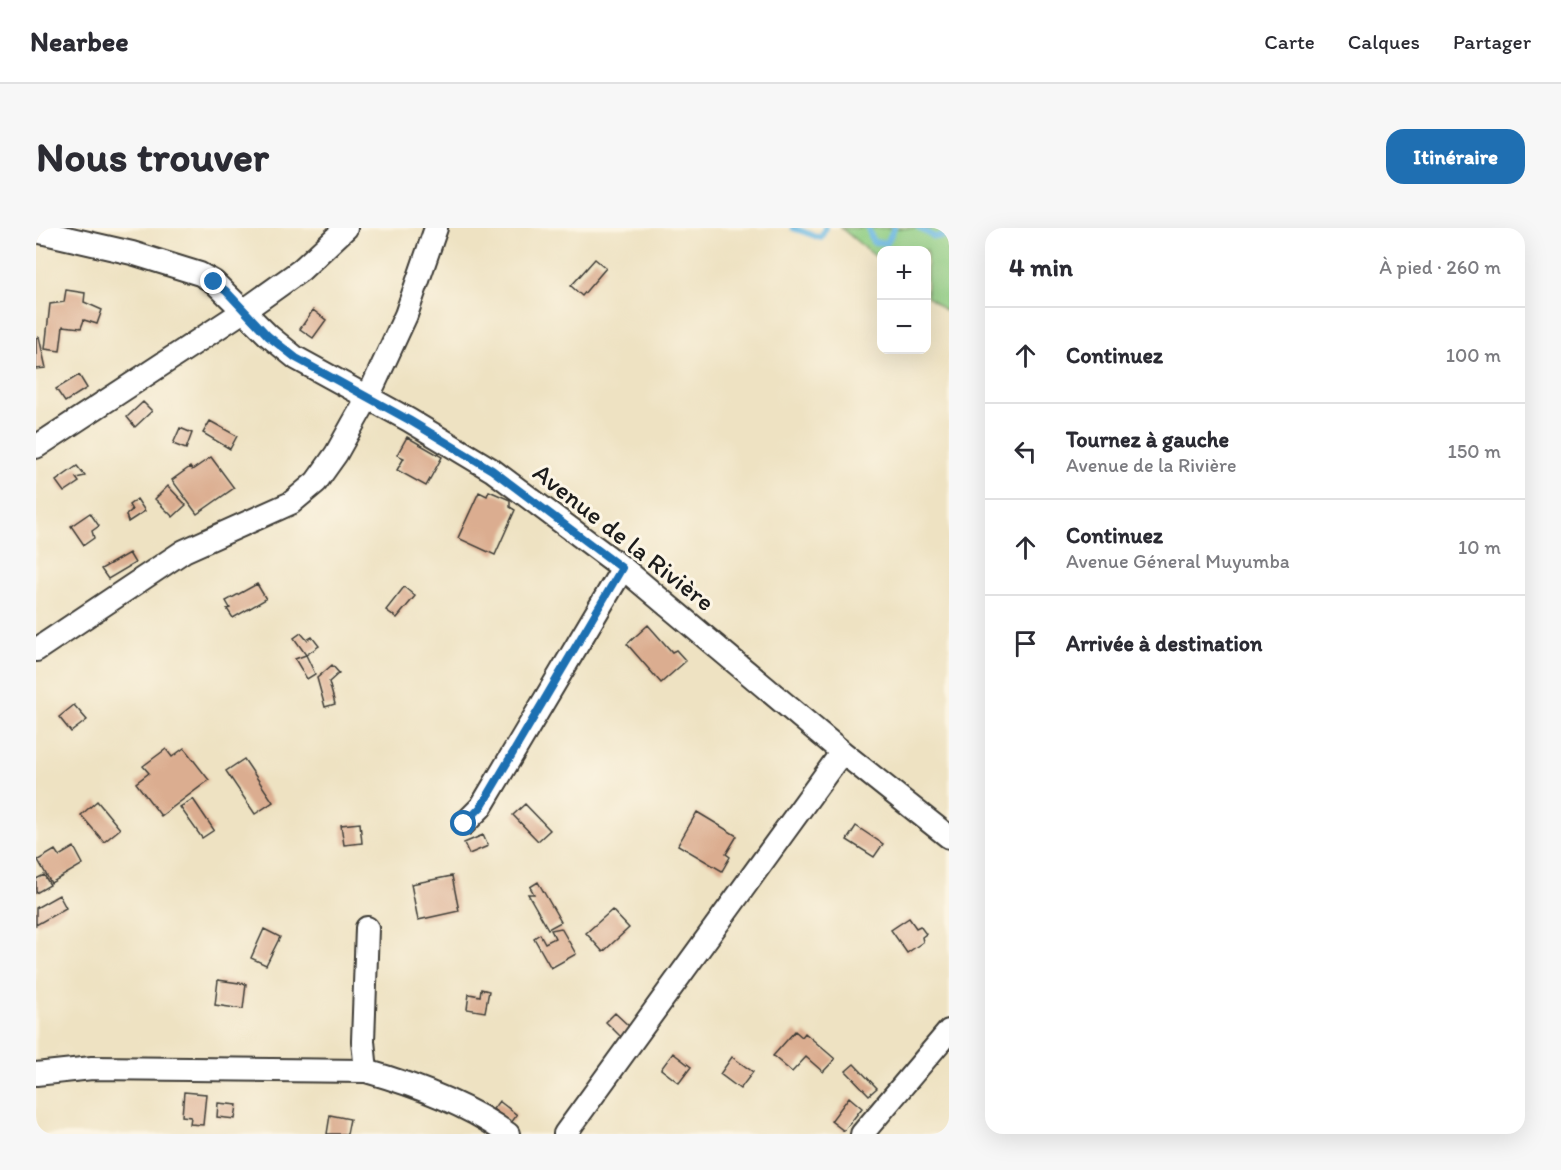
<!DOCTYPE html>
<html lang="fr">
<head>
<meta charset="utf-8">
<style>
	:root { --surface:#fff; --page:#f7f7f7; --text:#2b2b33; --muted:#7c7c81; --line:#e1e1e2; --accent:#1f6fb2 }
	body { margin:0; font-family:Itim,sans-serif; background:var(--page); color:var(--text) }
	.controls { position:absolute; right:18px; top:18px; display:grid; overflow:hidden; border-radius:12px; box-shadow:0 6px 24px #0002 }
	.controls button { width:54px; height:54px; display:grid; place-items:center; padding:0; border:0; border-bottom:2px solid var(--line); background:var(--surface); color:var(--text); font:30px sans-serif }
	.stop { position:absolute; width:18px; height:18px; margin:-14px; border:4px solid #1f6fb2; border-radius:50%; background:#fff }
	.stop.end { background:#1f6fb2; border-color:#fff; box-shadow:0 2px 6px #0008 }
	.list { margin:0; padding:0; list-style:none }
	h2 { display:flex; justify-content:space-between; align-items:center; height:78px; margin:0; padding:0 24px; font-size:26px }
	h2 small { font-size:20px; font-weight:400; color:var(--muted) }
	.list li { display:grid; grid-template-columns:39px 1fr auto; gap:18px; align-items:center; box-sizing:border-box; height:96px; padding:0 24px; border-top:2px solid var(--line) }
	.list b { display:block; font-size:22px; white-space:nowrap }
	.list p { margin:0; font-size:20px; white-space:nowrap; color:var(--muted) }
	.list em { font-size:20px; font-style:normal; color:var(--muted) }
	.icon { flex:none; width:33px; height:33px; fill:none; stroke:currentColor; stroke-width:2; stroke-linecap:round; stroke-linejoin:round }
	.map { position:relative; flex:none; width:913px; height:906px; overflow:hidden; border-radius:18px }
	header { display:flex; align-items:center; gap:36px; box-sizing:border-box; height:84px; padding:0 30px; background:var(--surface); border-bottom:2px solid var(--line) }
	header strong { font-size:28px }
	nav { display:flex; gap:33px; margin-inline-start:auto; font-size:21px }
	.intro { display:flex; align-items:center; justify-content:space-between; box-sizing:border-box; height:144px; padding:0 36px }
	h1 { margin:0; font-size:42px }
	.button { padding:15px 27px; border-radius:18px; background:var(--accent); color:#fff; font-size:21px; font-weight:700 }
	main { display:flex; gap:36px; padding:0 36px }
	aside { flex:1; background:var(--surface); border-radius:18px; box-shadow:0 6px 24px #0002 }
	.map>svg:first-child { display:block }
	.green { fill:#8fcd83; stroke:#567450; stroke-width:1.5 }
	.lines { fill:none; stroke-linecap:round; stroke-linejoin:round }
	.stream { stroke:#69b8e3; stroke-width:6 }
	.building { fill:#dbad90 }
	.minor-casing { stroke:#3c3a35; stroke-width:26 }
	.minor { stroke:#fff; stroke-width:22 }
	.route { stroke:#1f6fb2; stroke-width:8 }
	.labels { text-anchor:middle; stroke-width:6; stroke-linejoin:round; paint-order:stroke }
	.street-label { font-size:26px; fill:#1c1c1c; stroke:#fcf5e5 }
</style>
</head>
<body>
<header>
<strong>Nearbee</strong>
<nav><a>Carte</a><a>Calques</a><a>Partager</a></nav>
</header>
<div class="intro"><h1>Nous trouver</h1><a class="button">Itinéraire</a></div>
<main>
<div class="map">
<svg width="913" height="906" viewBox="0 0 913 906">
	<rect width="100%" height="100%" fill="#fcf5e5"/>
	<filter id="ink" filterUnits="userSpaceOnUse"><feTurbulence type="fractalNoise" baseFrequency=".0167" numOctaves="2"/><feDisplacementMap in="SourceGraphic" scale="12" xChannelSelector="R" yChannelSelector="G"/><feConvolveMatrix kernelMatrix="1 2 1 2 8 2 1 2 1" color-interpolation-filters="sRGB"/></filter>
	<filter id="wash" filterUnits="userSpaceOnUse"><feTurbulence type="fractalNoise" baseFrequency=".008" numOctaves="4" result="noise"/><feDisplacementMap in="SourceGraphic" scale="24" xChannelSelector="R" yChannelSelector="G"/><feGaussianBlur stdDeviation="1.35" result="paint"/><feColorMatrix in="noise" values="0 0 0 0 0 0 0 0 0 0 0 0 0 0 0 0 0 1.4 0 .05"/><feComposite in="paint" operator="in"/></filter>
	<g filter="url(#wash)">
		<rect width="100%" height="100%" fill="#eee2c2"/>
		<path class="green" d="M805 0H913V86L891 68V22H846L845 33Z"/>
		<g class="lines">
			<path class="stream" d="M757 0 785 10 789 0
				M832 0 837 14 851 15 858 0
				M883 0 898 9 913 8"/>
		</g>
		<g id="blocks">
			<path class="building" d="M559 31 570 40 546 68 535 58Z
				M30 62 49 65 48 74 66 82 61 96 48 92 45 100 27 98 24 123 9 121 14 76 28 74Z
				M277 82 290 92 277 110 264 101Z
				M3 109 10 140 0 141V110Z
				M43 147 51 160 29 174 20 161Z
				M107 174 116 183 99 199 91 189Z
				M174 193 201 208 194 221 167 205Z
				M144 200 156 205 150 221 137 216Z
				M371 209 406 229 390 258 361 242 368 230 361 227Z
				M175 229 198 260 161 286 136 252 154 239 156 242Z
				M41 238 49 248 40 250 43 254 28 264 20 253Z
				M132 258 150 277 137 289 119 271Z
				M453 263 474 272V279L479 282 459 327 422 310 443 264 451 268Z
				M101 271 109 283 92 294 90 287 96 282 93 277Z
				M54 285 63 298 56 303 58 310 48 317 35 298Z
				M93 325 99 335 72 351 65 341Z
				M221 356 230 371 197 390 191 381 194 380 190 373Z
				M368 359 379 368 361 390 350 382Z
				M612 397 636 424 640 422 650 433 625 455 591 416Z
				M265 405 271 412 276 409 283 418 270 427 258 410Z
				M270 427 279 446 271 451 259 431Z
				M296 437 303 445 293 454 299 476 289 479 281 450Z
				M38 477 51 492 35 504 23 489Z
				M148 520 173 552 125 588 100 555 113 545 107 538 130 521 136 529Z
				M208 531 237 574 219 586 190 543Z
				M157 571 178 602 166 610 144 579Z
				M61 573 84 601 68 614 45 587Z
				M489 576 514 602 502 613 477 587Z
				M661 584 701 608 690 626 694 629 686 643 642 617Z
				M324 595 326 615 308 617 305 597Z
				M820 598 847 616 838 629 811 612Z
				M447 607 452 618 433 626 428 615Z
				M38 619 47 636 15 655 2 632 19 622 23 628Z
				M8 647 14 657 0 665V651Z
				M416 648 423 683 382 692 375 656Z
				M502 654 525 694 512 701 492 666H498L494 659Z
				M23 667 30 680 0 697V680Z
				M576 682 593 700 567 724 550 705Z
				M873 690 880 700 884 698 890 706 886 709 887 714 871 725 855 702Z
				M525 700 540 726 515 740 498 710 504 706 509 715 519 710 515 702Z
				M228 701 244 709 230 737 215 730Z
				M182 752 210 756 207 781 179 777Z
				M445 761 453 763 449 784 431 781 433 766 444 768Z
				M579 785 594 799 585 809 570 794Z
				M759 803 766 809 769 805 799 831 787 844 770 829 756 844 737 828Z
				M637 825 655 839 643 855 625 841Z
				M696 829 717 844 704 861 684 846Z
				M818 836 841 860 833 867 810 843Z
				M148 864 170 866 167 897 154 896 155 889 146 888Z
				M813 869 826 880 808 903 795 893Z
				M463 873 481 887 475 895 457 881Z
				M182 875 201 877 199 891 181 889Z
				M294 887 314 891 311 906H291Z"/>
		</g>
	</g>
	<g filter="url(#ink)">
		<use href="#blocks" fill-opacity="0" stroke="#3c3a35" stroke-width="1.5"/>
		<g class="lines">
			<g class="minor-casing">
				<path id="minor" d="M0 3 96 25 164 46 178 54 233 108 260 130 373 192 456 242 587 340 806 524 913 609
					M0 219 209 82 265 42 310 0
					M0 422 148 323 255 275 280 254 300 226 332 169 370 87 400 0
					M428 596 445 579 587 340
					M330 843 327 813 331 700
					M0 846 56 840 330 843C379 857 431 876 472 906
					M529 906 806 524
					M826 906 913 803"/>
			</g>
			<use href="#minor" class="minor"/>
		</g>
	</g>
	<g class="lines" filter="url(#ink)">
		<path class="route" d="M178 54 190 63 232 108 260 130 373 192 456 242 586 340 445 579 428 596"/>
	</g>
	<g class="labels">
		<g class="street-label">
			<text transform="translate(588 309) rotate(38)" y="9">Avenue de la Rivière</text>
		</g>
	</g>
</svg>
<div class="controls">
<button>+</button>
<button>−</button>
</div>
<div class="stop" style="left:428px;top:596px"></div>
<div class="stop end" style="left:178px;top:54px"></div>
</div>
<aside>
<h2>4 min<small>À pied · 260 m</small></h2>
<ul class="list">
<li><svg class="icon" aria-label="ahead" viewBox="0 0 24 24"><path d="M12 20V5M6 11l6-6 6 6"/></svg><div><b>Continuez</b></div><em>100 m</em></li>
<li><svg class="icon" aria-label="left" viewBox="0 0 24 24"><path d="M17 20v-9H6M10 6l-5 5 5 5"/></svg><div><b>Tournez à gauche</b><p>Avenue de la Rivière</p></div><em>150 m</em></li>
<li><svg class="icon" aria-label="ahead" viewBox="0 0 24 24"><path d="M12 20V5M6 11l6-6 6 6"/></svg><div><b>Continuez</b><p>Avenue Géneral Muyumba</p></div><em>10 m</em></li>
<li><svg class="icon" aria-label="arrive" viewBox="0 0 24 24"><path d="M6 21V4h12l-3 4 3 4H6"/></svg><div><b>Arrivée à destination</b></div></li>
</ul>
</aside>
</main>
</body>
</html>
